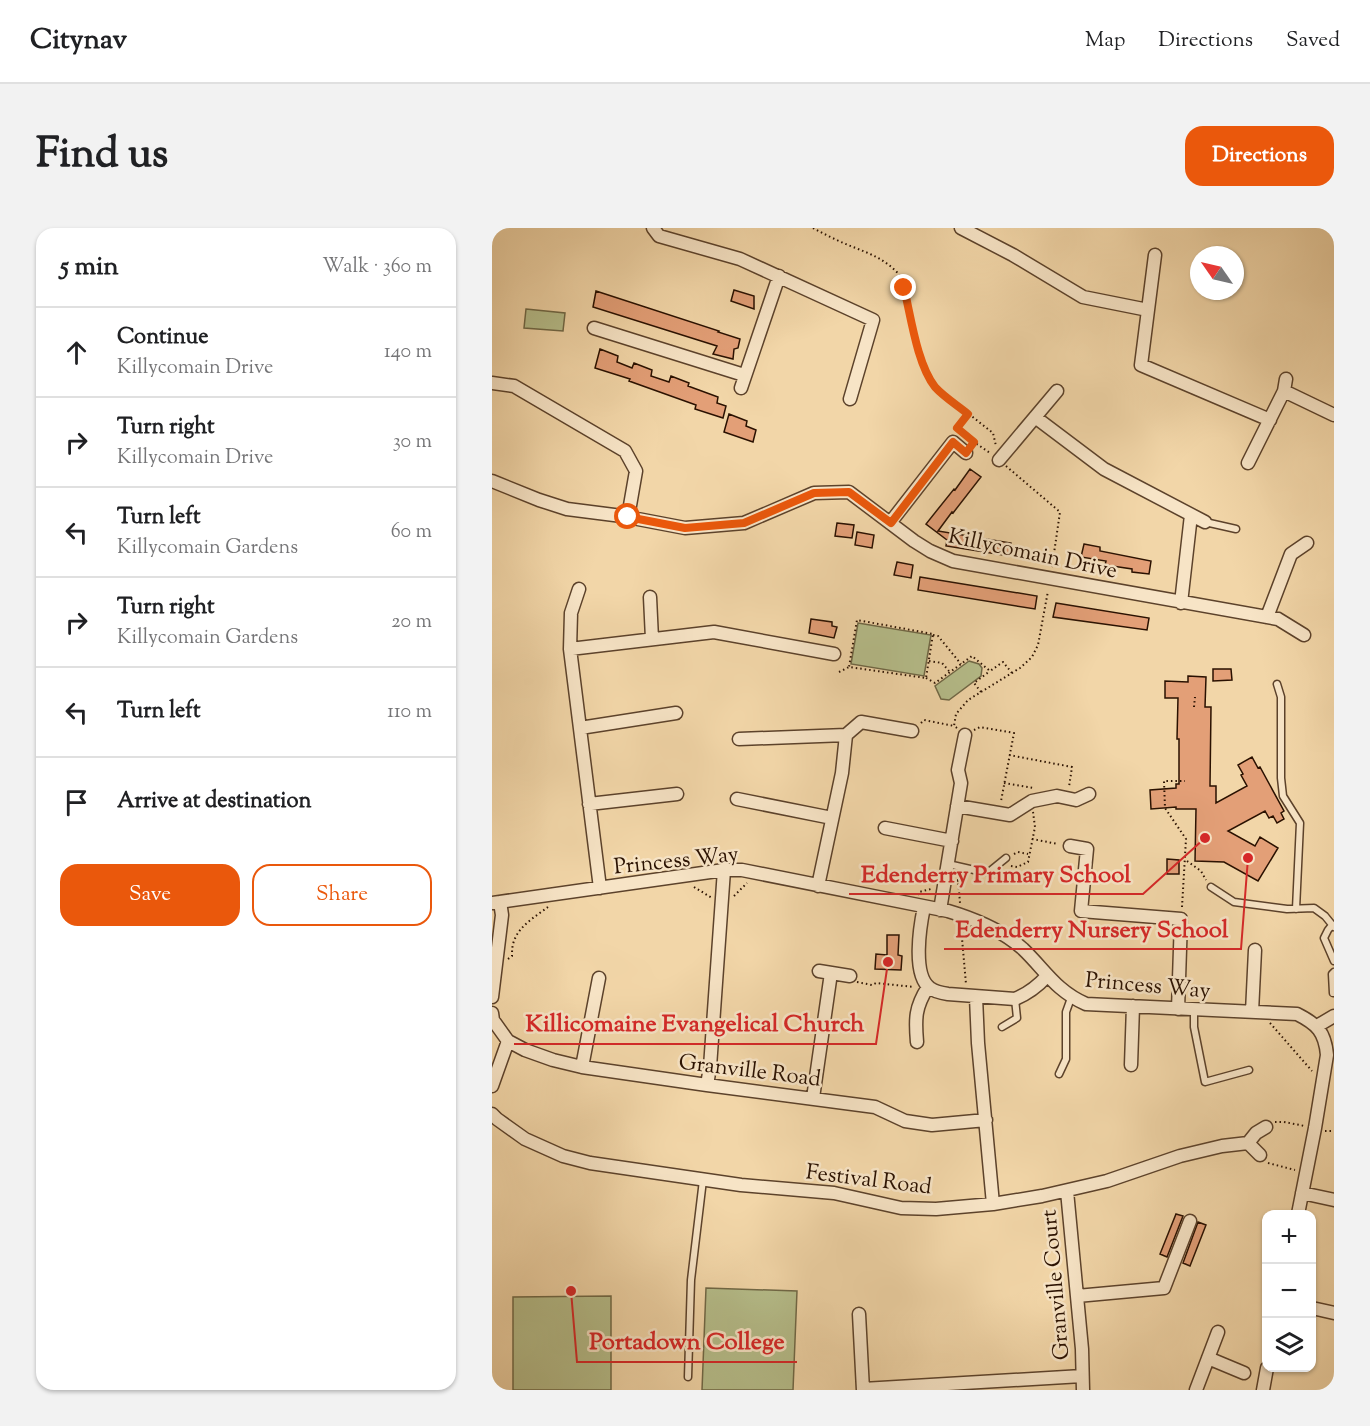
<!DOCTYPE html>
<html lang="en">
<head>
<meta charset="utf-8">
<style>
	:root { --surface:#fff; --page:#f2f2f2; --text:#202124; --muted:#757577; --line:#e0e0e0; --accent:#ea580c }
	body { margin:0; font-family:"Sorts Mill Goudy",serif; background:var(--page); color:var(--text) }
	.controls { position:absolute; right:18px; bottom:18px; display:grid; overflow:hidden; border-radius:12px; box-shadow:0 2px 4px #0004 }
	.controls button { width:54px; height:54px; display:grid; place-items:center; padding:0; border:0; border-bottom:2px solid var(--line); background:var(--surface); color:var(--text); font:30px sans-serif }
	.compass { position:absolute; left:698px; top:18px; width:54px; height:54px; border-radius:50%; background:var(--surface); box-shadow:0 2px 4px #0004; rotate:304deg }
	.stop { position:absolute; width:18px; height:18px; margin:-14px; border:4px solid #ea580c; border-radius:50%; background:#fff }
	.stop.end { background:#ea580c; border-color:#fff; box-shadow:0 2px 6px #0008 }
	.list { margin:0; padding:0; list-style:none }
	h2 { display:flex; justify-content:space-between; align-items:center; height:78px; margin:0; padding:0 24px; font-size:26px }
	h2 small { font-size:20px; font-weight:400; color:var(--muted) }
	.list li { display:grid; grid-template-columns:39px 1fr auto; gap:18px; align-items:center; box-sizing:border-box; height:90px; padding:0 24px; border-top:2px solid var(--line) }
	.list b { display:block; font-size:22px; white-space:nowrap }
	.list p { margin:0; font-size:20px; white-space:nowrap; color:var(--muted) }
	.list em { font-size:20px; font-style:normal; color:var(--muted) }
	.actions { display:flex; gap:12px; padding:18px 24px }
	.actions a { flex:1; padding:14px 0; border:2px solid var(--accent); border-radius:18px; text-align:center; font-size:21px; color:var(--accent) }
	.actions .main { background:var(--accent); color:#fff }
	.icon { flex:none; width:33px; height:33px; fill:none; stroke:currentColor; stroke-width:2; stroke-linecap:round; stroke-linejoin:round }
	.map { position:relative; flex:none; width:842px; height:1162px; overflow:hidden; border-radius:18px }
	header { display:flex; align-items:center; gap:36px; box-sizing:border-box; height:84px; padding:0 30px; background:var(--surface); border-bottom:2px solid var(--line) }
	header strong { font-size:28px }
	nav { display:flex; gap:33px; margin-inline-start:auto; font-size:21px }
	.intro { display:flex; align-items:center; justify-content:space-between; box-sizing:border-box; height:144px; padding:0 36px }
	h1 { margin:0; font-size:42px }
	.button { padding:15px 27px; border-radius:18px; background:var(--accent); color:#fff; font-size:21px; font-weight:700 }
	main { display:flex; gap:36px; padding:0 36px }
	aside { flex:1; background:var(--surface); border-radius:18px; box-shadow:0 2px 4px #0004 }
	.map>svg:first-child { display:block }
	.green { fill:#b6be8b; stroke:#706846; stroke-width:1.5 }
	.building { fill:#e39f77; stroke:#2a1101; stroke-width:1.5 }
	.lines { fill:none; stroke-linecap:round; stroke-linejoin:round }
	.service-casing { stroke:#5c422b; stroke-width:9 }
	.minor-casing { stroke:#5c422b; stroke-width:15 }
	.path { stroke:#2a1101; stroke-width:2; stroke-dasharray:1.5 3; stroke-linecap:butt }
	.service { stroke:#f7e4c6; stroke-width:6 }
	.minor { stroke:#f7e4c6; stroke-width:12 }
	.route { stroke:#ea580c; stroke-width:8 }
	.labels { text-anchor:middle; stroke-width:5; stroke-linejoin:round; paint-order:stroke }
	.street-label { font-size:22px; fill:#2a1101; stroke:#f7e4c6 }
	.leader { fill:none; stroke:#d62828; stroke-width:2 }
	.callout-dot { fill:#d62828; stroke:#f7e4c6; stroke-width:2 }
	.callout-label { font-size:24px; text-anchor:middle; font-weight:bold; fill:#d62828; stroke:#f7e4c6; stroke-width:5; stroke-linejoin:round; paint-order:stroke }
</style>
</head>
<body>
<header>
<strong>Citynav</strong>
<nav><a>Map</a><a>Directions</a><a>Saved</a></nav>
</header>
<div class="intro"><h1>Find us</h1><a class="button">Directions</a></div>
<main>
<aside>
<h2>5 min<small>Walk · 360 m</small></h2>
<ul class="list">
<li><svg class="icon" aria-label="ahead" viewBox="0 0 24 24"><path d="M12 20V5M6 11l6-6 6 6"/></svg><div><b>Continue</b><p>Killycomain Drive</p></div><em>140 m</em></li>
<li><svg class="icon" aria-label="right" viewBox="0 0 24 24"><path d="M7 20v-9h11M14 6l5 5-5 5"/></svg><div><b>Turn right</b><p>Killycomain Drive</p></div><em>30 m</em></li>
<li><svg class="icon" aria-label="left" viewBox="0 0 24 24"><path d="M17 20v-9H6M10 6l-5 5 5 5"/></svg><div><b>Turn left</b><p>Killycomain Gardens</p></div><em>60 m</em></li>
<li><svg class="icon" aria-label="right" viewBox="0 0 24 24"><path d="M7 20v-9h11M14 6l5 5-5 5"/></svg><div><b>Turn right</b><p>Killycomain Gardens</p></div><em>20 m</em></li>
<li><svg class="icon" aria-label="left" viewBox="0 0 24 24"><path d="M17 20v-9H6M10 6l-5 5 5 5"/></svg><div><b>Turn left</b></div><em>110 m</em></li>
<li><svg class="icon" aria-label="arrive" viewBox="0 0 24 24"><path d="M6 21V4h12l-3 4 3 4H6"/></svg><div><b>Arrive at destination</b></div></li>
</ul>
<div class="actions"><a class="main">Save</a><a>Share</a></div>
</aside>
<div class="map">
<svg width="842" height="1162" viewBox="0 0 842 1162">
	<rect width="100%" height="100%" fill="#f2d6a8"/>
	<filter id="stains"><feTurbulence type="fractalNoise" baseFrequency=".00333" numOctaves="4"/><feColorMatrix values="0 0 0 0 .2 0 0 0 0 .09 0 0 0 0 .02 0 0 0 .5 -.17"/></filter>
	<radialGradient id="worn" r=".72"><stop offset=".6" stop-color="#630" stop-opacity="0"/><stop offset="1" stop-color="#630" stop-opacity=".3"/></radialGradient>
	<path class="green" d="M34 81 73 85 71 103 32 100Z
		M366 395 439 407 432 448 359 436Z
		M477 433 487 436 490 440 489 448 457 472 449 471 443 458Z
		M214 1060 305 1063 301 1162H210Z
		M119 1068V1162H21V1069Z"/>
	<path class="building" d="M242 62 262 68V81L239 73Z
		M104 63 227 103 226 104 248 111 246 120 242 121 241 131 221 126 225 118 101 79Z
		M108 121 126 128 125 134 140 140 142 135 160 142 159 148 177 154 179 148 197 155 196 158 226 169 225 175 234 178 231 190 203 181 204 177 137 153 138 151 103 140Z
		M237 186 255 193 254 198 264 202 261 214 232 204Z
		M478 241 489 249 461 285 460 284 446 303 519 315 517 328 454 318 455 312 434 296 462 261 463 262Z
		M345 295 362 297 360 310 343 308Z
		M365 304 382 307 380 320 363 317Z
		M592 316 608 319V323L659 333 657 346 640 344V341L613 337 614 333 589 329Z
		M405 334 421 337 419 350 402 347Z
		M428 349 545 368 543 381 426 362Z
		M564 375 657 390 655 402 561 389Z
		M319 391 340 394V398L345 399 342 410 317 405Z
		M721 441H739L740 452 721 453Z
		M696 448 714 449 713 479H719L718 558H724V575L755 558 749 547 751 546 746 537 760 529 766 540 768 539 792 583 789 585 792 591 785 595 781 588 777 590 773 583 736 603 763 618 768 609 786 620 766 653 732 634 703 633 704 581H684V579L659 581 658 562 684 560V556H687V511H685L686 470H673V453L696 454Z
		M675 631 687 632V646H675Z
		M395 707H407L406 727 410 728 409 742 383 741 384 726 395 727Z
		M684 986 691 988 675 1029 668 1026Z
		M706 994 714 997 698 1038 691 1035Z"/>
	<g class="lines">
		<g class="service-casing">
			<path id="service" d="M713 294 744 301
				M785 456 789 469V550L791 568 808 595 804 681
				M456 636 491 644 498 643 514 630
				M719 659 742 674 795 681 822 680 833 688 842 699
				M840 697 836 702 832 710 842 733
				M841 765 840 746 842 744
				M702 782V799L713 854 757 842
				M510 799 525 790 523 771
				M567 846 574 831V784L579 770
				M196 1149 199 1052 211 952"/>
		</g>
		<g class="minor-casing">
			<path id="minor" d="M161 0 167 8 248 31 381 92 358 171
				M469 0 521 27 591 69 656 82 663 27
				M656 82 649 137 778 192
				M102 100 252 147
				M0 155 22 158 133 223 144 243 136 289
				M249 160 287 48
				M792 163 842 187
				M543 189 612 241 713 294
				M507 232 565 163
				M756 235 792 163 794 151
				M0 253 47 272 75 281 130 288 193 300 252 295 322 265 357 264 422 313 438 323 461 333 786 391 812 407
				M398 295 461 214 474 225
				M87 361 79 385 78 421 108 660
				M158 369 160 411
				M689 375 699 287
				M775 389 799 326 815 315
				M78 421 222 404 342 426
				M88 500 184 485
				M247 511 354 507 369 494 420 503
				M245 571 340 590
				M97 576 185 566
				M465 578 518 587 540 573 565 568 584 572 597 566
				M393 600 460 613
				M578 618 595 621 589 683 689 691 686 781
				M326 658 350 545 354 507
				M0 675 232 642H250L456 683C483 691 510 702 531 721 553 742 564 763 594 776L805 786C825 796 833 804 835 827L823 900 806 986
				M432 679C428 698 420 747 438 760 443 764 449 765 456 766L523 771C535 766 546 758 555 748
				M448 682 469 555 466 542 473 507
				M327 743 358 748
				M0 769 10 687 8 674
				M484 769 486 815 501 976
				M760 784 763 722
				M0 785 1 792 16 813 33 822 61 832 90 839 215 857 383 879 413 893 440 897 494 892
				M825 798 842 788
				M425 814C423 791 423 779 436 759
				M639 837 641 778
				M90 839 107 750
				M215 857 218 839 232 642
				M0 858 16 813
				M321 870 339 745
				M0 886 5 891 33 911 71 928 98 935 249 957 342 965 409 980 444 981 501 976 550 968 615 953 688 928 730 918 756 915
				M768 927 756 915 764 905 774 899
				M575 963 590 1121 591 1162
				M810 965 842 972
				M585 1068 672 1060 698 993
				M820 1080 842 1085
				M367 1086 371 1162
				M716 1130 752 1145
				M371 1161 590 1148
				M704 1162 726 1104
				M771 1162 775 1140"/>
		</g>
		<path class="path" d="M321 0C332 6 344 12 356 17 376 25 395 31 409 49L426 121 435 147 445 161 501 205 504 218
			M476 186 465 199 482 213
			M481 215 482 214 498 225
			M514 238 568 284 560 339
			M441 407 446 408 469 436
			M437 433 450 435 457 443
			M347 444 357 439 434 450 441 406 365 392 357 439
			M434 450 443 455 480 428 498 443 511 434 520 445
			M489 464 482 455 498 443
			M702 479 703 469
			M429 495 432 492 462 498
			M465 500 462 498 464 486 476 472 528 440 540 429 546 417 556 363
			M482 502 488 499 522 505 509 573
			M517 527 580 539 577 559
			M512 555 542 560
			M540 611 566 616
			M522 626 526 624 536 626
			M695 633 709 643 714 652
			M519 638 525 639 536 634 543 599 541 584
			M466 651 468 675
			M465 653 476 649
			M202 659 220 670
			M426 667 427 664 439 661
			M242 668 255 655
			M690 679 694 611 673 580 672 553H693
			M469 699 474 756
			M16 731 20 728C20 723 20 718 22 713 27 698 44 688 56 679
			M365 754 380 757 384 755 422 759
			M778 795 820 843
			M783 894H792L813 898
			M833 903H842
			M776 935 803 942"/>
		<use href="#service" class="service"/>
		<use href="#minor" class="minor"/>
	</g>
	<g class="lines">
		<path class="route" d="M136 289 193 300 252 295 322 265 357 264 399 295 461 214 474 225 482 214 465 200 476 186C465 177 452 169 443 159 425 136 419 89 412 60"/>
	</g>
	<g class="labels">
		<g class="street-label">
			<text transform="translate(541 324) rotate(12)" y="8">Killycomain Drive</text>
			<text transform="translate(184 631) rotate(-6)" y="8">Princess Way</text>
			<text transform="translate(656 756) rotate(5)" y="8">Princess Way</text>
			<text transform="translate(258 841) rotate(7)" y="8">Granville Road</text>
			<text transform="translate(377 950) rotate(7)" y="8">Festival Road</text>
			<text transform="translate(562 1057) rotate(-95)" y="8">Granville Court</text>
		</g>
	</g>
	<path class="leader" d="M713 610L651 666H357M756 630L749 721H452M396 734L384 816H22M79 1063L85 1134H305"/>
	<g class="callout-dot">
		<circle cx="713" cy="610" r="6"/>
		<circle cx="756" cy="630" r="6"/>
		<circle cx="396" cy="734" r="6"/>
		<circle cx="79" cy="1063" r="6"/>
	</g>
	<g class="callout-label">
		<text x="504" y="654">Edenderry Primary School</text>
		<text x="600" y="709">Edenderry Nursery School</text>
		<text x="203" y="803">Killicomaine Evangelical Church</text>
		<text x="195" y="1121">Portadown College</text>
	</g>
	<rect width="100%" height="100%" filter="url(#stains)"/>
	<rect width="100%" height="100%" fill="url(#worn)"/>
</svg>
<div class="controls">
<button>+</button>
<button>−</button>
<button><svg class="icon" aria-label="layers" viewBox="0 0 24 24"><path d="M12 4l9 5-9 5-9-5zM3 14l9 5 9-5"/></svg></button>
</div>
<svg class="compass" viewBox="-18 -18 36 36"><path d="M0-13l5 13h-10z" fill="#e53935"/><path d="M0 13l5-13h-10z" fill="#757577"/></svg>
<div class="stop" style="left:136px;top:289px"></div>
<div class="stop end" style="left:412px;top:60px"></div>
</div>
</main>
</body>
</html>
